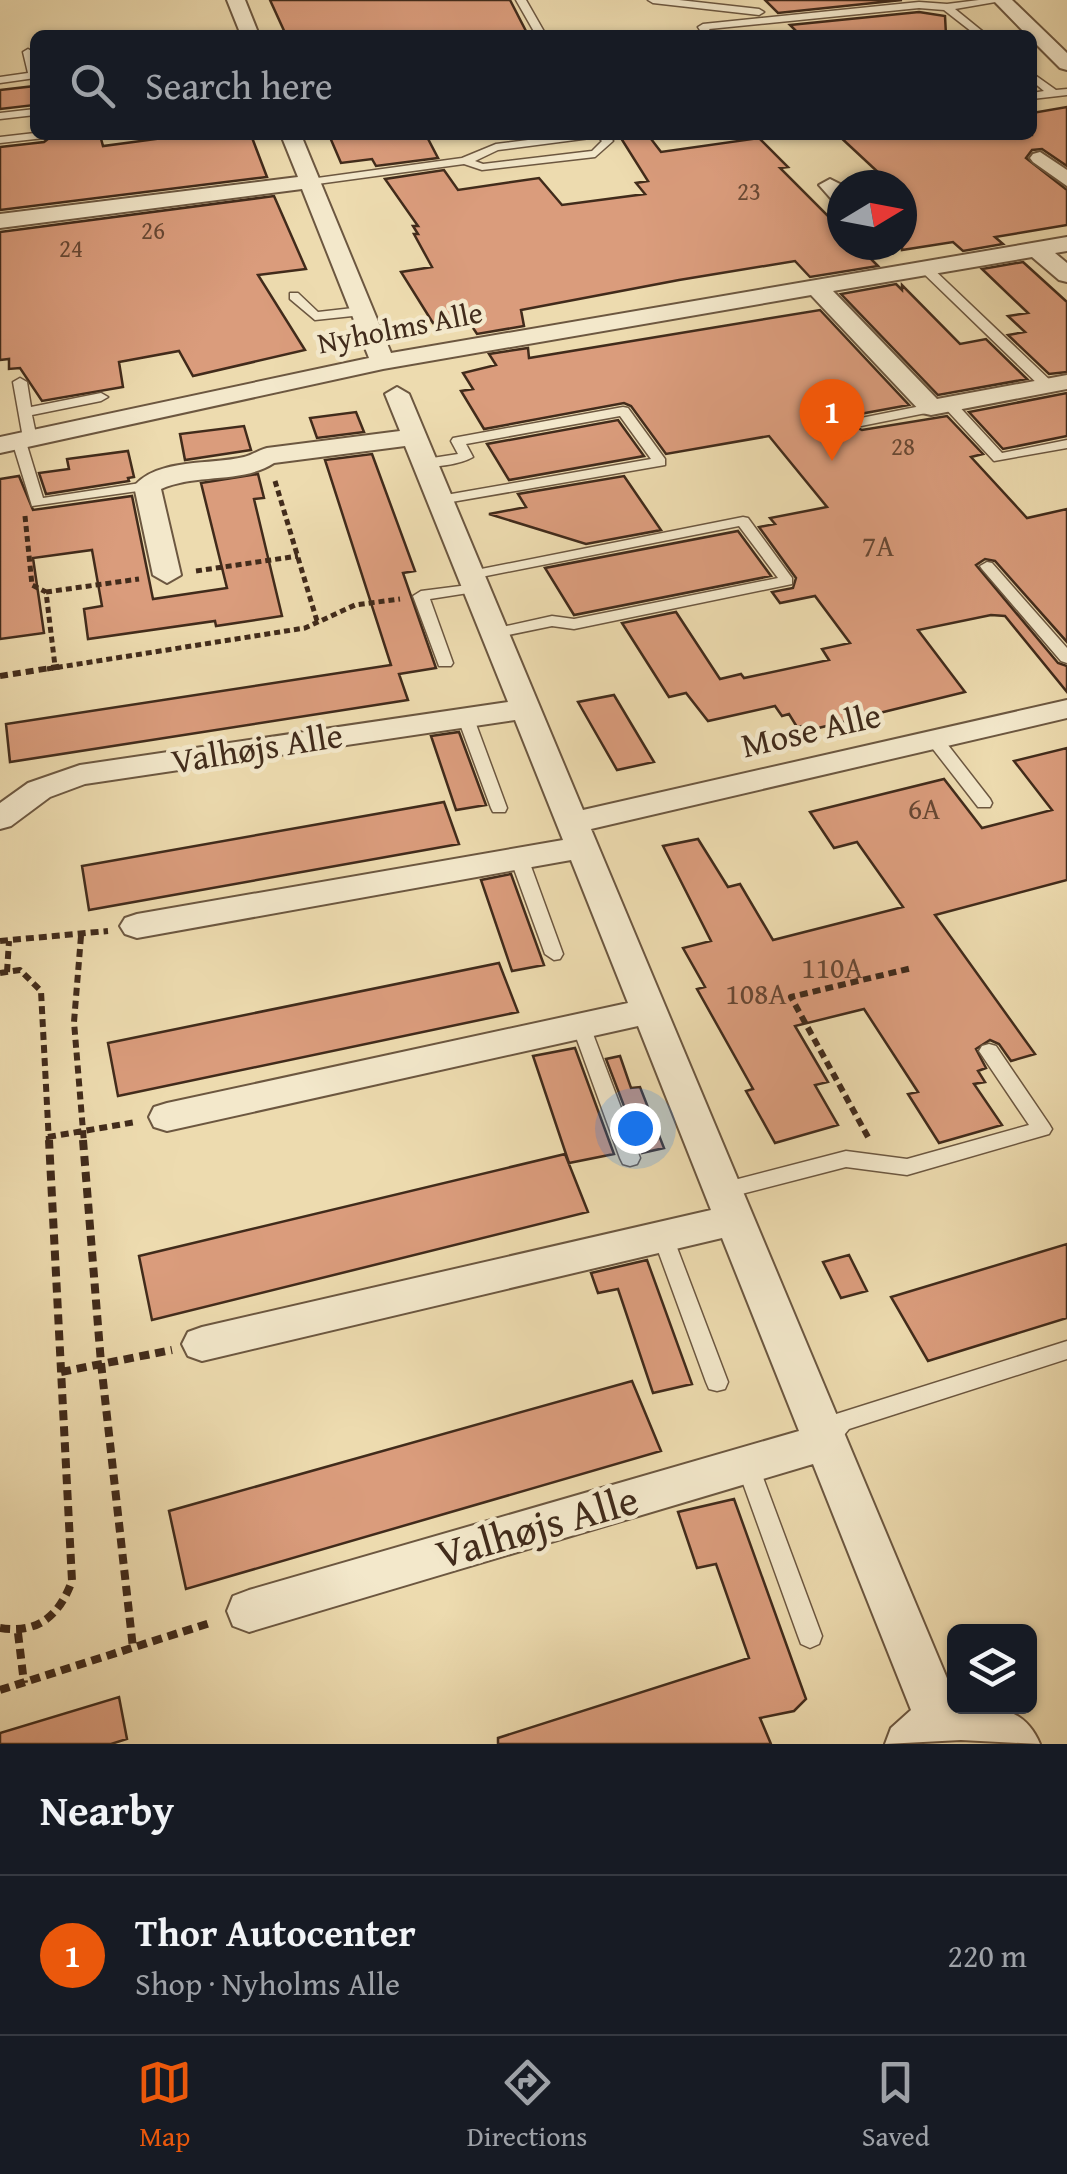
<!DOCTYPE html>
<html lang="en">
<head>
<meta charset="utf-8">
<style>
	:root { --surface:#171b24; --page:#242831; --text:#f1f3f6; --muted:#9ea1a6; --line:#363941; --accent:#ea580c }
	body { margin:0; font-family:"Gentium Book Plus",serif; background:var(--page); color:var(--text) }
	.controls { position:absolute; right:30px; bottom:30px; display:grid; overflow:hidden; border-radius:15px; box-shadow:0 2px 8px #0004 }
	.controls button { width:90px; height:90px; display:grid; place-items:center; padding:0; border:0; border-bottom:2px solid var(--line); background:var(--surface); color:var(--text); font:50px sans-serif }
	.compass { position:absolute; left:827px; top:170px; width:90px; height:90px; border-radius:50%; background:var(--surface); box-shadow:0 2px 8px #0004; rotate:80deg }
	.you { position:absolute; left:635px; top:1128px; width:35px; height:35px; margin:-25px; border:8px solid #fff; border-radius:50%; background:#1a73e8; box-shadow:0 0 0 15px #1a73e833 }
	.badge { display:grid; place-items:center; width:65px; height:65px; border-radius:50%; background:var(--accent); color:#fff; font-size:32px; font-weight:700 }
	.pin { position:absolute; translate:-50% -82px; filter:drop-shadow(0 2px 5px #0008) }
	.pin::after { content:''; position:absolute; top:52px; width:35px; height:30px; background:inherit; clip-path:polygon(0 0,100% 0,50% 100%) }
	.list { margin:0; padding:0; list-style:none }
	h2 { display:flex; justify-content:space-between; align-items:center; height:130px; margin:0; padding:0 40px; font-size:42px }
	h2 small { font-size:32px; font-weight:400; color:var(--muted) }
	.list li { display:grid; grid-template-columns:65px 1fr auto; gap:30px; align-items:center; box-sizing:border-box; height:160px; padding:0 40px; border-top:2px solid var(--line) }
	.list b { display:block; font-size:38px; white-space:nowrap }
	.list p { margin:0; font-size:32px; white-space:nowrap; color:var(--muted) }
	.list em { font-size:32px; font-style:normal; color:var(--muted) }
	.icon { flex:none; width:55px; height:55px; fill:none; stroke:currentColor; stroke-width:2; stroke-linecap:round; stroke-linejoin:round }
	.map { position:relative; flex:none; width:1067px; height:1744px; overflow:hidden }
	.search { position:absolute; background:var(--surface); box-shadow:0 2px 8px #0004; left:30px; right:30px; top:30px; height:110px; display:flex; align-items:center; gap:25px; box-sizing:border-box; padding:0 35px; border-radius:15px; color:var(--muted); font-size:38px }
	.sheet { height:290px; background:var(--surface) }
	nav { display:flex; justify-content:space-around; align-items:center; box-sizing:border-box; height:140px; border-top:2px solid var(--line); background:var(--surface); font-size:28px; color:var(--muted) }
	nav a { display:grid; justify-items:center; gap:5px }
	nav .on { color:var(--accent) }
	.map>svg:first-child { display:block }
	.building { fill:#da9c7c; stroke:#412b1b; stroke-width:2.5 }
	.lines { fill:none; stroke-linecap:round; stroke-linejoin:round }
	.service-casing { stroke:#6c5740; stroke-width:3 }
	.minor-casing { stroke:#6c5740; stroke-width:4 }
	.path-far2 { stroke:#412b1b; stroke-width:5; stroke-dasharray:6 4; stroke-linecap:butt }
	.path-far1 { stroke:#412b1b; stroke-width:6; stroke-dasharray:8 5; stroke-linecap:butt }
	.path { stroke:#412b1b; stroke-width:8; stroke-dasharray:10 6; stroke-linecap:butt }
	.service { fill:#f3e8cb; fill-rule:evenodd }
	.minor { fill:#f3e8cb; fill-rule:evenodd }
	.labels { text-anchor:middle; stroke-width:9; stroke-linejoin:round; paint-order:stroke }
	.far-number-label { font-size:25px; fill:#674733 }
	.far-street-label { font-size:30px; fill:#412b1b; stroke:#f3e8cb }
	.number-label { font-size:30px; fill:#674733 }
	.street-label { font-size:35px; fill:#412b1b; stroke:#f3e8cb }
	.near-street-label { font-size:42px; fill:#412b1b; stroke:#f3e8cb }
</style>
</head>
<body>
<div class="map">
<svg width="1067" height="1744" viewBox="0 0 1067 1744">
	<rect width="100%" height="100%" fill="#eddbaf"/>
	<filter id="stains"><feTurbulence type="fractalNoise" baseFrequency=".002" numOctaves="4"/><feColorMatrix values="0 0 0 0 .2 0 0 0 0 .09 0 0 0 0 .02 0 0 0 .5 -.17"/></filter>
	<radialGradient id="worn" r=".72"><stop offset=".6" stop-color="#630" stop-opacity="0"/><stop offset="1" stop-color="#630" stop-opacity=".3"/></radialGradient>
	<path class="building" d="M270 0H510L528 35H286Z
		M765 0H902L778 13Z
		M919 12 945 16 946 35H800L790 25Z
		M35 86V105L0 109V90Z
		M1067 107V166L1042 149 1032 150 1026 158 1067 190V225L995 237 1003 244 963 251 953 242 902 250V185H894L881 175 838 135H1032V113Z
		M53 135H100L103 146 156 139 155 135H251L267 177 0 210V147L44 142Z
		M329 135H426L438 158 376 166 372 159 341 163Z
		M619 135H648L661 152 759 138 788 167 780 168 842 230V245H857L878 266 810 277 795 261 679 280 521 310 524 326 477 334 466 317 433 323 401 272 432 267 414 234H418L413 226H418L385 179 444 170 458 190 539 178 562 205 645 194 636 183 648 181Z
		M274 196 306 269 258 275 305 350 193 376 179 351 119 362 123 387 42 401 20 368 9 369V359L0 360V232Z
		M1023 262 1067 302V372L1049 374 1008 335 1025 332 1008 316 1028 313 982 269Z
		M896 284 902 290V285L960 344 986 339 1027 379 938 395 841 294Z
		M820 310 909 405 860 414 850 421 852 425 862 430 947 416 983 454 971 457 1027 518 1067 509V642L995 561 985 559 976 565 1058 663 1067 666V692L1005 616 991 615 918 630 965 692 806 731 802 726 797 727 789 714 782 716 775 706 708 721 686 693 669 697 622 623 676 612 720 679 741 674 744 678 829 660 822 649 850 643 815 596 780 603 772 592 793 588 796 578 759 527 775 524 770 518 827 507 769 436 666 454 631 406 624 403 484 429 461 391 473 389 463 373 496 365 489 354 528 348 529 358Z
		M1067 393V436L1003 449 969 412Z
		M356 412 364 432 317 438 310 418Z
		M618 420 644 456 509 480 487 444Z
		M244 426 251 450 185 460 180 434Z
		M128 451 134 477 128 478 129 481 46 494 39 473 69 469 67 459Z
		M372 454 415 571 403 573 436 668 399 674 408 700 10 762 6 724 391 665 325 460Z
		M258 474 264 498 254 499 282 616 216 626 215 621 88 639 84 609 102 606 92 550 33 558 44 633 0 639V479L19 476 33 510 132 496 153 599 227 588 201 483Z
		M624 476 661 530 586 544 489 514 526 507 518 494Z
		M738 531 771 576 574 615 545 568Z
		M614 695 654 762 617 770 578 702Z
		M459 732 486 805 456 810 431 736Z
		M1067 748V880L935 915 1035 1054 1011 1061 999 1044 990 1040 976 1049 986 1068 978 1071 985 1082 974 1084 1002 1125 939 1143 908 1094 918 1092 864 1009 795 1026 828 1082 815 1085 838 1125 775 1143 746 1091 753 1089 697 989 705 987 683 948 711 941 663 846 698 839 728 887 740 884 773 940 903 907 857 842 834 848 810 812 944 779 982 828 1052 810 1014 761Z
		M444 802 459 844 89 910 82 866Z
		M511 874 544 965 512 971 481 880Z
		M499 963 518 1012 118 1096 108 1043Z
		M575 1048 614 1154 569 1163 533 1056Z
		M620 1056 631 1088 640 1087 664 1148 642 1153 606 1059Z
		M565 1154 588 1212 152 1320 139 1256Z
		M1067 1244V1318L928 1361 891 1297Z
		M849 1255 867 1291 841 1298 823 1262Z
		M647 1260 692 1384 653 1393 618 1289 598 1293 591 1273Z
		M632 1381 661 1451 186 1589 169 1511Z
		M734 1499 806 1699 794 1711 760 1718 771 1744H498V1738L749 1658 716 1564 697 1568 678 1512Z
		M119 1697 127 1739 111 1744H0V1733Z"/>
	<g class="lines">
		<g class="service-casing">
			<path id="service" d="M516 0H526L546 35H536Z
				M648 0H679L759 9 764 12 759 15 653 3Z
				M979 0H1007L955 9 987 35H976L944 10 919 8 709 29 713 35H703L698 27 703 24 919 2 947 4Z
				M28 49 33 52 35 78 0 83V77L28 73 23 52Z
				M1032 73 1056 90 1067 89V95L1032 99V93L1044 91 1032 81Z
				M35 109V115L0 119V113Z
				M35 133V135H49L44 138 0 143V137Z
				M568 135H608L613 141 595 157 482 170 464 164 310 185 304 182 310 179 462 158 496 144ZM598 137 602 141 592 151 483 164 475 161 498 150Z
				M920 264H928L1053 383V389H1043L920 270Z
				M290 293H298L318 312 362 307 368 311 362 315 315 320 290 299Z
				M20 378 27 382 31 407 101 393 108 397 101 401 32 415 37 439 35 442H26L43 498 147 482 154 486 152 489 32 506 12 441 14 438H23L13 382Z
				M950 401 955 402 1002 453 1067 440V448L994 461 945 408 943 405Z
				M931 404 938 408 936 411 861 426 854 422 861 418Z
				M623 407 628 408 665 459V465L440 504 433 500 440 496 651 459 620 416 466 444 473 457C461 464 431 470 419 463L426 459 458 454 451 441 453 438Z
				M743 517 748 518 792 578V584L574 629 552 626 494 638 489 636 486 633 489 630 552 616 574 619 778 578 739 526 471 579 464 575 471 571Z
				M987 562 992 563 1067 648V663L1061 661 982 569 980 566Z
				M476 584 483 588 481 591 430 599 453 663 451 666H439L413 596 421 591Z
				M465 711 473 716 507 808 505 812H493L491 808 457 716Z
				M935 735 941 736 990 799 992 803 990 807H978L929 744 927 740Z
				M519 852 528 858 563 954 560 959 554 960 545 954 510 858Z
				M581 1019 588 1021 590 1026 640 1158 637 1164 630 1166 623 1164 620 1158 572 1026 574 1021Z
				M989 1044 996 1046 1049 1124 1052 1129 1049 1134 907 1175 846 1167 722 1199 715 1197 712 1191 715 1185 846 1151 907 1159 1029 1125 979 1051 982 1046Z
				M663 1229 670 1231 673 1237 728 1382 725 1389 717 1391 709 1389 706 1382 653 1237 656 1231Z
				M1067 1341V1359L849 1429 835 1446 827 1449 819 1446 816 1439 833 1415Z
				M747 1454 755 1457 758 1464 822 1636 819 1644 810 1648 801 1644 798 1636 736 1464 739 1457Z"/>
		</g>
		<g class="minor-casing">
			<path id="minor" d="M227 0H245L259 35H241Z
				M993 0H1012L1067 53V70L1060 68 1032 40V35H1027Z
				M281 135H301L391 353 1067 237V251L1055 253 1067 263V282L1059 280 1032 257 833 291 937 399 1067 375V389L931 415 922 413 811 295 383 369 0 453V437L369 358 302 189 0 228V214L298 177Z
				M1040 152 1067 170V186L1033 162 1030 158 1033 154Z
				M830 179 842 185V203L834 202 819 185Z
				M397 387 409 394 583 810 1067 700V718L591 829 954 1695V1706C992 1706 1024 1705 1040 1744L961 1740 885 1744 891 1728 911 1710 813 1464 249 1632 233 1626 227 1611 233 1596 249 1590 799 1431 722 1238 202 1361 188 1356 182 1344 188 1332 202 1327 711 1210 638 1026 167 1131 154 1127 149 1117 154 1107 167 1103 628 1003 571 860 137 938 125 934 120 926 125 918 137 914 563 840 515 720 85 784 50 797 11 826 0 829V803L28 783 80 765 508 702 405 446 274 463C242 484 196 473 161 489L181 575 167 583 153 575 134 486C158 458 211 465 244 457 252 455 259 450 267 448L400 431 385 394Z"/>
		</g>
		<path class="path-far2" d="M275 481 317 621
			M25 516 32 585 46 592 55 666
			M196 571 298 556
			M46 592 139 579
			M47 669 305 628 355 605 400 599"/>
		<path class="path-far1" d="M0 676 63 666
			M81 936 74 1022 84 1143
			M0 941 108 931
			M7 972 9 941
			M0 973 20 970 41 991 49 1143
			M48 1137 136 1122
			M868 1137 791 997 912 968"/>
		<path class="path" d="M83 1140 101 1363 133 1648
			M61 1372 172 1350
			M0 1628C38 1634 59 1616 72 1581L49 1140
			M18 1633 24 1683
			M0 1690 213 1622"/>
		<use href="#service" class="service"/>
		<use href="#minor" class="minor"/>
	</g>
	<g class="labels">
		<g class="far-number-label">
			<text x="749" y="200">23</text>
			<text x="153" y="239">26</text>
			<text x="71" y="257">24</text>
			<text x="903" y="455">28</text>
		</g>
		<g class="far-street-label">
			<text transform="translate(400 328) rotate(-11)" y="10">Nyholms Alle</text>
		</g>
		<g class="number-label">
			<text x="878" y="556">7A</text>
			<text x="924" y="819">6A</text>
			<text x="832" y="978">110A</text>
			<text x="756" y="1004">108A</text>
		</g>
		<g class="street-label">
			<text transform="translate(811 730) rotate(-13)" y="12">Mose Alle</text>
			<text transform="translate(257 748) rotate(-9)" y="12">Valhøjs Alle</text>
		</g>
		<g class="near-street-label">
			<text transform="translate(537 1526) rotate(-16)" y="15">Valhøjs Alle</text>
		</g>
	</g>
	<rect width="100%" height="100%" filter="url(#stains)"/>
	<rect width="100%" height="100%" fill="url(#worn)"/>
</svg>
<div class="controls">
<button><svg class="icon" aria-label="layers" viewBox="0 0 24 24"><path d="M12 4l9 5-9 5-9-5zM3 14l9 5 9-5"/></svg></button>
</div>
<svg class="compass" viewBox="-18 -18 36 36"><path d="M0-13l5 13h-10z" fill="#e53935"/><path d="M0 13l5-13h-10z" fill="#9ea1a6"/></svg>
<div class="you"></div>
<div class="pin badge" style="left:832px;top:461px">1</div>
<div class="search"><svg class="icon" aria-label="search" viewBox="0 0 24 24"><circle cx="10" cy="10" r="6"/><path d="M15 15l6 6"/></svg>Search here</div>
</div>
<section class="sheet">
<h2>Nearby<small></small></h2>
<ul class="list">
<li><span class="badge">1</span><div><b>Thor Autocenter</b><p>Shop · Nyholms Alle</p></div><em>220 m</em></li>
</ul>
</section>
<nav>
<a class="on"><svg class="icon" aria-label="map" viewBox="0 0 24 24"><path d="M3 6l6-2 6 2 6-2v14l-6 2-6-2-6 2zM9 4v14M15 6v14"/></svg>Map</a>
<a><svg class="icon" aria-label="directions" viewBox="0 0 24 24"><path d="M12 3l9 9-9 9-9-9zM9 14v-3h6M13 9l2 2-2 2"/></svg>Directions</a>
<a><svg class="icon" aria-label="saved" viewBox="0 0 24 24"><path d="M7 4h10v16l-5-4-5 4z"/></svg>Saved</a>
</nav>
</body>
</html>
